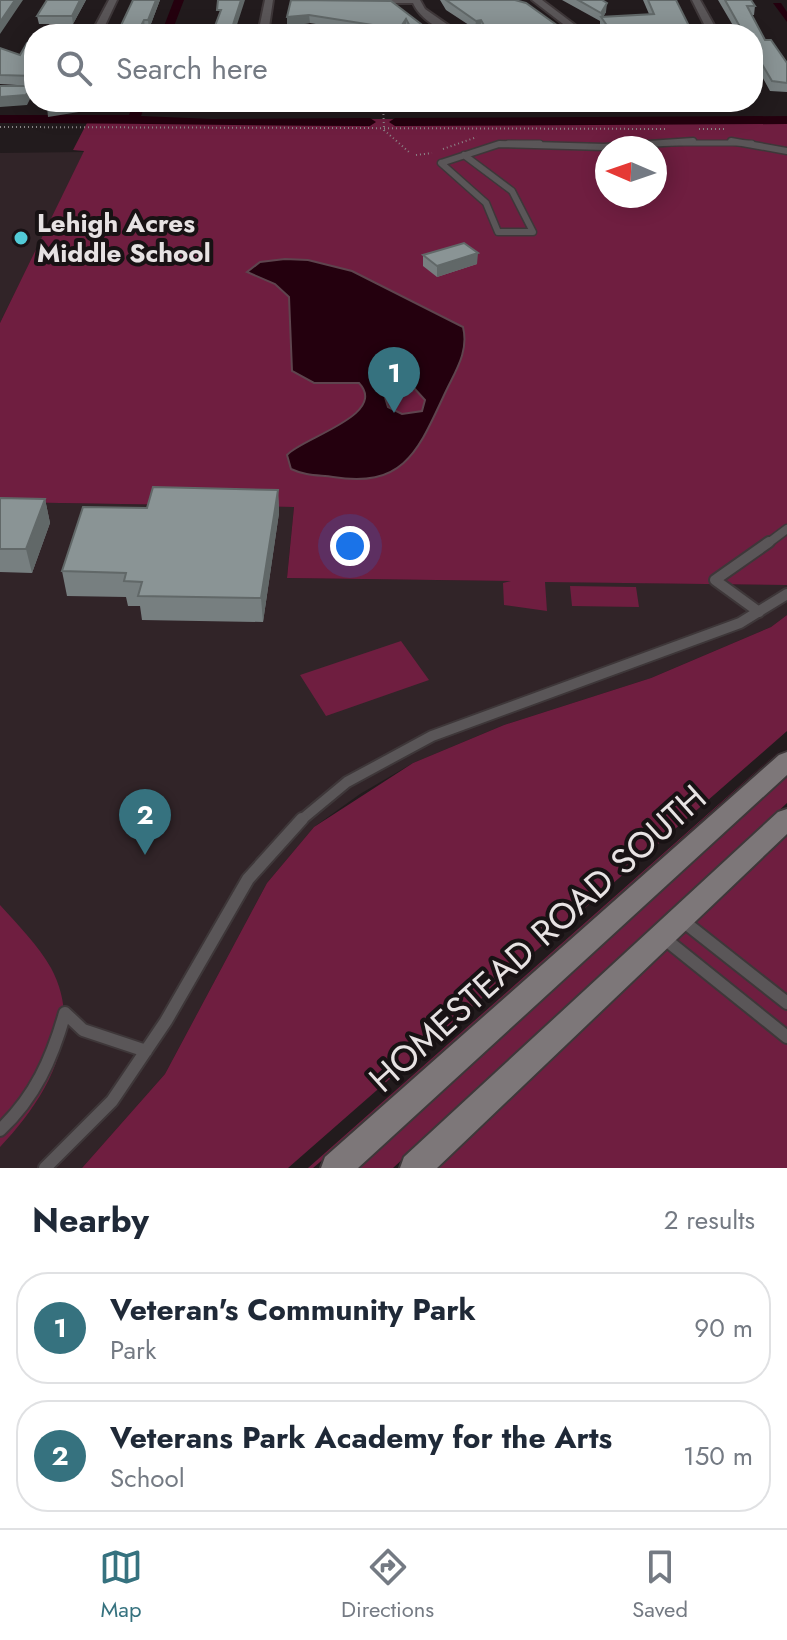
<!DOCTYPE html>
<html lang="en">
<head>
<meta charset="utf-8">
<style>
	:root { --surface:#fff; --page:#f2f2f3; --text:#1f2937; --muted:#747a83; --line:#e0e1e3; --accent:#36727f }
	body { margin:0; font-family:Jost,sans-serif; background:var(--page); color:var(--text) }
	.compass { position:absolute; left:595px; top:136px; width:72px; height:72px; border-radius:50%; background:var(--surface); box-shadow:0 4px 20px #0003; rotate:272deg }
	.you { position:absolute; left:350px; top:546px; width:28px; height:28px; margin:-20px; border:6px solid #fff; border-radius:50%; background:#1a73e8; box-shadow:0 0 0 12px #1a73e833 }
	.badge { display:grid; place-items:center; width:52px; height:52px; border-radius:50%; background:var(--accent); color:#fff; font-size:26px; font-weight:700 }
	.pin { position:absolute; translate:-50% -66px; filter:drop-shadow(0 2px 4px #0008) }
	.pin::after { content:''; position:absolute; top:42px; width:28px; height:24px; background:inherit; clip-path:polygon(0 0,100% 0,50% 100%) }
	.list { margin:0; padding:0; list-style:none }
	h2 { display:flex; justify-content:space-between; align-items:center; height:104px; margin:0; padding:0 32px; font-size:34px }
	h2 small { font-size:26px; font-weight:400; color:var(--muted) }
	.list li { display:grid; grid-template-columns:52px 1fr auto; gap:24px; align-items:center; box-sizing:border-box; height:112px; margin:0 16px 16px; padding:0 16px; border:2px solid var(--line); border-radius:32px }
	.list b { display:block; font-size:30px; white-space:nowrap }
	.list p { margin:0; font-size:26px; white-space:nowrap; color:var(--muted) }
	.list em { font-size:26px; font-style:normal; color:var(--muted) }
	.icon { flex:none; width:44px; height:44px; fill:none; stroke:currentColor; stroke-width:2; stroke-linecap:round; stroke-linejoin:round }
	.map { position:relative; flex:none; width:787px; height:1168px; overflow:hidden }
	.search { position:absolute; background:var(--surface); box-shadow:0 4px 20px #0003; left:24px; right:24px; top:24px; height:88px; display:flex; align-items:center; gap:20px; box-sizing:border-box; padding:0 28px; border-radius:32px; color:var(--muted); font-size:30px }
	.sheet { height:360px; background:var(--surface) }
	nav { display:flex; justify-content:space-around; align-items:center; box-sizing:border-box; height:112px; border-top:2px solid var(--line); background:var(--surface); font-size:22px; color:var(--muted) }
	nav a { display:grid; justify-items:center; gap:4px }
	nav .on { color:var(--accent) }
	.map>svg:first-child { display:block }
	.built { fill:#312428 }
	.green { fill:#6f1e40; fill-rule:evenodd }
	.water { fill:#24000e; stroke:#5e444e; stroke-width:2; fill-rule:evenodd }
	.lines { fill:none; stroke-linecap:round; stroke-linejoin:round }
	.canal { fill:#24000e; fill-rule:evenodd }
	.lane-far4-casing { stroke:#3e3739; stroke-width:7 }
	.lane-far3-casing { stroke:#3e3739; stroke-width:9 }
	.lane-far2-casing { stroke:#3e3739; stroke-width:11 }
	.lane-far1-casing { stroke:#3e3739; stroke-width:14 }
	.lane-casing { stroke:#3e3739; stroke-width:16 }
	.street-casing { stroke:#3e3739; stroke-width:4 }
	.secondary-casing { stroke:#3e3739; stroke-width:4 }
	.path { stroke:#8b8587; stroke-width:2; stroke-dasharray:1 3; stroke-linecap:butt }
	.lane-far4 { stroke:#5a5658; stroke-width:5 }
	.lane-far3 { stroke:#5a5658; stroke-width:6 }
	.lane-far2 { stroke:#5a5658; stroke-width:8 }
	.lane-far1 { stroke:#5a5658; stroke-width:10 }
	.lane { stroke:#5a5658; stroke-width:12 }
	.street { fill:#5a5658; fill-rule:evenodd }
	.secondary { fill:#7d7779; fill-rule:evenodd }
	.wall { fill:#777f80 }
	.shaded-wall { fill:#616868 }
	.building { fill:#8a9495; stroke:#616868; stroke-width:2 }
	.poi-dot { fill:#52cbd7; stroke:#181214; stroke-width:3 }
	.labels { text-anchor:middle; stroke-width:8; stroke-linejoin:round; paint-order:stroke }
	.far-poi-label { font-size:26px; font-weight:bold; fill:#e7e2e3; stroke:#181214; text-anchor:start }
	.near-street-label { font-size:36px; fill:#e7e2e3; stroke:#181214 }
</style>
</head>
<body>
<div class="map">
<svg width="787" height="1168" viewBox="0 0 787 1168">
	<rect width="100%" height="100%" fill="#221b1d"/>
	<path class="built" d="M84 152 0 323V153Z
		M0 502 294 507 287 578 787 585V615L771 627 651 678 504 725 413 763 360 794 314 827 267 883 165 1074 82 1168H0Z"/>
	<path class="green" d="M89 119H787V585L545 582 547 611 504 605 503 583 511 581 287 578 294 507 0 502V323L84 151 73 150ZM607 148H655V196H607Z
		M570 586 636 587 639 607 572 606Z
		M787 615V731L288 1168H82L165 1074 267 883 314 827 413 763 504 725 651 678 771 627Z
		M401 641 429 680 326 716 300 675Z
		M787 744 333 1151 313 1168H308Z
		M787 777V803L393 1168H358Z
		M787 836V1168H438Z
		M0 905C18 925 38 945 51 968 86 1033 45 1100 0 1147Z"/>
	<path class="water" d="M285 259 308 260 352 271 463 327C469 351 456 370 446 391 419 448 406 489 333 477 318 475 306 476 291 469L287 455C301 438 389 415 359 383H314L292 371 289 297 275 284 247 272 260 262ZM397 383 414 388 425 400 422 411 402 414 388 407 383 391Z"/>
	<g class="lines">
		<path class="canal" d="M174 0H184L171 34H161Z
			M773 3H781L787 12V22Z
			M134 102H146L141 116 212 119 370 118 376 122 370 126C247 126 123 123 0 123V115H129Z
			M787 116V124L395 126 389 122 395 118Z"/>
		<g class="lane-far4-casing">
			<path id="lane-far4" d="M508 143H540
				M664 143H752"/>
		</g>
		<g class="lane-far3-casing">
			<path id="lane-far3" d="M731 141 787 151
				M441 163 499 144 604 147 693 141
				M441 163 486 203 498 232H533L512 191 464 155"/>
		</g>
		<g class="lane-far2-casing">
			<path id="lane-far2" d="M767 544 787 529"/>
		</g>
		<g class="lane-far1-casing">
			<path id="lane-far1" d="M759 612 715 580 769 542
				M300 821 347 782 432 736 740 623 787 594"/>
		</g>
		<g class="lane-casing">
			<path id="lane" d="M683 921 787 1003
				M665 939 787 1037
				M0 1130C35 1097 52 1059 65 1013L83 1030 146 1051
				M45 1168 112 1101 166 1021 248 879 302 819"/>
		</g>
		<g class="street-casing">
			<path id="street" d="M109 0H117L101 34H91Z
				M265 0H273L268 34H258Z
				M382 0H420L425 9 461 34C443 34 420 19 413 3H386Z
				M532 0H542L587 34H576Z
				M692 0H700L719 34H709Z"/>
		</g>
		<g class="secondary-casing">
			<path id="secondary" d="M787 752V775L358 1168H321L325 1157 779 755Z
				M787 809V834L437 1168H400L404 1157 778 812Z"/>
		</g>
		<path class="path" d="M383 102 384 130 409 152
			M0 127 667 129
			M699 129H727
			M443 149 477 137
			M416 155 432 153"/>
		<use href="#lane-far4" class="lane-far4"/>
		<use href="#lane-far3" class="lane-far3"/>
		<use href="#lane-far2" class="lane-far2"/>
		<use href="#lane-far1" class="lane-far1"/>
		<use href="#lane" class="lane"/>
		<use href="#street" class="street"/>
		<use href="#secondary" class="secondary"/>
	</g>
	<path class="wall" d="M47 0H86L73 24H39L37 16Z
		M133 0H160L149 29H145Z
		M365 0 434 34H409L406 28 374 34 310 23 287 26V17Z
		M440 0H515L565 34H484L481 29H475L446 10Z
		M562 0H602L606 12 603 17 649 14 643 0H676L693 34H606L600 26V21Z
		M718 0H751L755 6 754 15H751L765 40 787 63V92L770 91 753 60V34H738Z
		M34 43V86L0 84V48L20 55Z
		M284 102H353L284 106Z
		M412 102H450V104H412Z
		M501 102H577L576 103 519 106Z
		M633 102H717V106Z
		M423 255 477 264 437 277 423 266Z
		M278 490 279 513 263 622 142 620 140 606H128L126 597 67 596 62 571 147 508Z
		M0 498 45 499 50 523 32 573 0 572Z"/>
	<path class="shaded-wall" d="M15 0H23L0 34V22Z
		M80 0H86L73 24 72 16Z
		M156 0H160L149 29 148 20Z
		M241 0H245L234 34H230Z
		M607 3 606 12 602 19 601 13Z
		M309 15 310 23 287 26V17Z
		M406 19V28L402 34H396Z
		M144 20 145 29 142 34H137Z
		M481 20V29H475L476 21Z
		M31 86 32 95 27 105 0 107V97Z
		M79 102H90L91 110 48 117 47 107Z
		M478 253 477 264 437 277V266Z
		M278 490 279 513 263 622 261 598Z
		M45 499 50 523 32 573 26 549Z"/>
	<path class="building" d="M0 0H15L0 22Z
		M47 0H80L72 16H37Z
		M133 0H156L148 20H144L137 34H117Z
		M218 0H241L230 34H212L221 10H217Z
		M291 0 391 1 434 34H414L406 19 396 34H376L398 29 309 15 287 17Z
		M446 0H515L526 3 565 31V34H544L543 32 489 34 481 20 476 21Z
		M578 0H602L607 3 601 13Z
		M648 0H676L693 34H613L601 17 654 14Z
		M725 0H751L755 6H747L765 40H771L787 63V83L772 81 753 49V34H744Z
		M27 43H34V76L0 75V48L20 55Z
		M0 86H31L26 95 0 97Z
		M54 102H79L47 107Z
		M464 243 478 253 437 266 423 255Z
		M153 487 278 490 261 598 138 596 142 582 124 581 126 573 62 571 83 507 147 508Z
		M0 498 45 499 26 549H0Z"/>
	<circle class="poi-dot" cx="21" cy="238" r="8"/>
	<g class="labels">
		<g class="far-poi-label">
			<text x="37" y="232">Lehigh Acres<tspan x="37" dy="30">Middle School</tspan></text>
		</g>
		<g class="near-street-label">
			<text transform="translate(537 938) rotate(-42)" y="13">HOMESTEAD ROAD SOUTH</text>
		</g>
	</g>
</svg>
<svg class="compass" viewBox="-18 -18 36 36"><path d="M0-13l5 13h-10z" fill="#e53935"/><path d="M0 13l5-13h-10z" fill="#747a83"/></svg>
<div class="you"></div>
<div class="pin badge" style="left:394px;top:413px">1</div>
<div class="pin badge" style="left:145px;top:855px">2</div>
<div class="search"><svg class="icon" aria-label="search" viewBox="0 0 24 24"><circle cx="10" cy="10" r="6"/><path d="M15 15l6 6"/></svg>Search here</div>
</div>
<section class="sheet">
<h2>Nearby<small>2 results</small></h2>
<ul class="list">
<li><span class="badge">1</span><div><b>Veteran's Community Park</b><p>Park</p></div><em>90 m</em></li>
<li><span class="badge">2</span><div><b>Veterans Park Academy for the Arts</b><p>School</p></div><em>150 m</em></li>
</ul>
</section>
<nav>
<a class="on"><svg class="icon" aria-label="map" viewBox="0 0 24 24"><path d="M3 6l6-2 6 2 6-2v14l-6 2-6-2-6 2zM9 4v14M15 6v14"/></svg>Map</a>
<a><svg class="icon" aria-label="directions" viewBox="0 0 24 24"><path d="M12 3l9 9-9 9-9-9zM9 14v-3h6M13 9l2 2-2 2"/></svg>Directions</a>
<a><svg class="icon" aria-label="saved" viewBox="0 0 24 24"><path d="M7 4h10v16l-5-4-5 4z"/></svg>Saved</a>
</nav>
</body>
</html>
